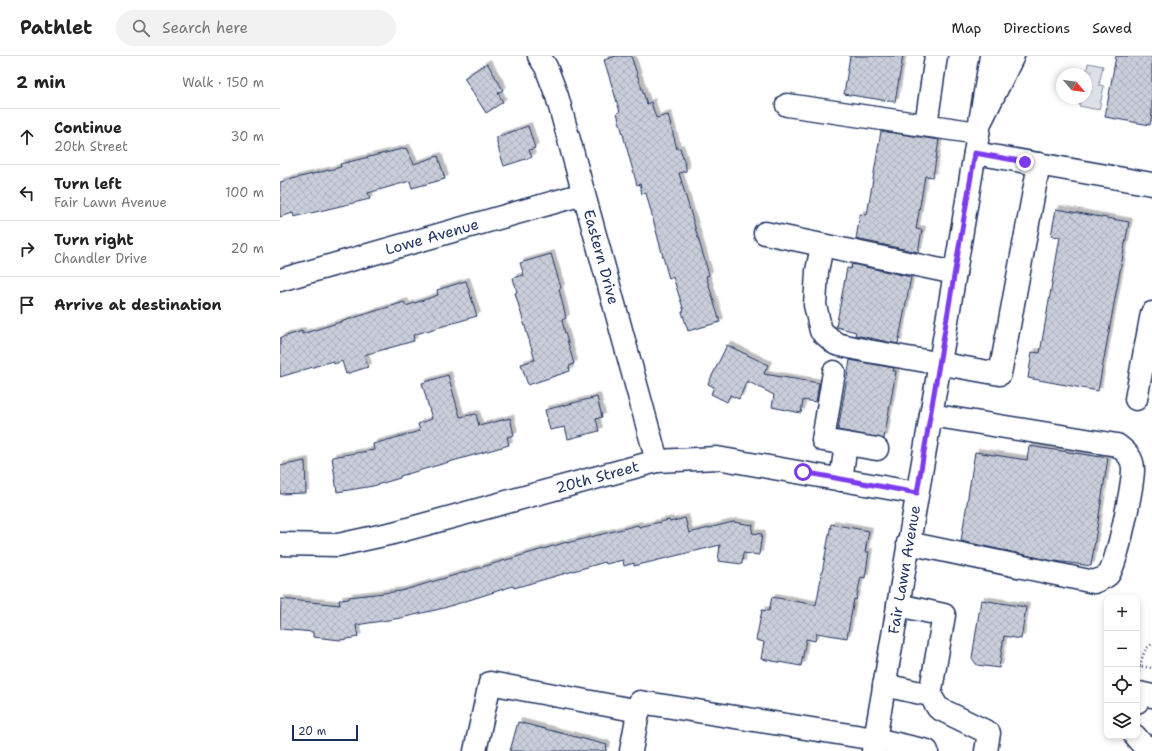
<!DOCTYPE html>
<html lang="en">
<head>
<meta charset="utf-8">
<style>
	:root { --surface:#fff; --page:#f2f2f2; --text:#222; --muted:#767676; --line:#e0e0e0 }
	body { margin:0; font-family:"Shantell Sans",sans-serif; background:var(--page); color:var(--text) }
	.controls { position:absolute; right:12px; bottom:12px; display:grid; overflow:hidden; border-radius:8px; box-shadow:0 2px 6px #0003 }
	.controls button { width:36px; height:36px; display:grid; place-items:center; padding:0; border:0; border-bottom:1px solid var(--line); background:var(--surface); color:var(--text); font:20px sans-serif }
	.compass { position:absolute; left:776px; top:12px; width:36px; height:36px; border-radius:50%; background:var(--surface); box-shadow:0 2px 6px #0003; rotate:119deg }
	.scale { position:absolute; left:12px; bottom:10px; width:66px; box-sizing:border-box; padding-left:4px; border:2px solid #1b2f5e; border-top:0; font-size:11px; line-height:14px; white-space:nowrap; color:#1b2f5e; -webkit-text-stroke:3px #fff; paint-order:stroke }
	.stop { position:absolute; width:12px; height:12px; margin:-9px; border:3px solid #7c3aed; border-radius:50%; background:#fff }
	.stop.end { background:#7c3aed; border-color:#fff; box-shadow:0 1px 4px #0008 }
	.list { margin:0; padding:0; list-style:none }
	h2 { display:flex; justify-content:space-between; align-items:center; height:52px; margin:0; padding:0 16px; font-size:17px }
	h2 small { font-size:13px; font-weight:400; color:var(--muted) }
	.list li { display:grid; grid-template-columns:26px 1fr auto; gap:12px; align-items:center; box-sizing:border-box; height:56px; padding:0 16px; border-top:1px solid var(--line) }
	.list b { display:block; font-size:15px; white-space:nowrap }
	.list p { margin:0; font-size:13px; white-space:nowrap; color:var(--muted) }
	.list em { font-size:13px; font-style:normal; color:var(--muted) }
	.icon { flex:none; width:22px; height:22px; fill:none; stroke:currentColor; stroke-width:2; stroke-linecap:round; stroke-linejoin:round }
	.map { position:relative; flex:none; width:872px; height:695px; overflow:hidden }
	header { display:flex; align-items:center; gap:24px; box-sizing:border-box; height:56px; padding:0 20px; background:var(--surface); border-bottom:1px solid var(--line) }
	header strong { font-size:19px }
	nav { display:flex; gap:22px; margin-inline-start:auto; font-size:14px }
	.search { width:280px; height:36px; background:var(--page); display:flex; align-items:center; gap:10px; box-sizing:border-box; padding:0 14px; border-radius:22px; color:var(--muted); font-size:15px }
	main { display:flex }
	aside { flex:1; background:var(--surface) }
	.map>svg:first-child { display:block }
	.park { fill:url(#park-tufts); stroke:#7c88a2 }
	.building { fill:url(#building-cross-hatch); stroke:#1b2f5e; filter:url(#shadow) }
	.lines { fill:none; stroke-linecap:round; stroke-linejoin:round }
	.minor-casing { stroke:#1b2f5e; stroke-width:25 }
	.major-casing { stroke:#1b2f5e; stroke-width:25 }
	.highway-casing { stroke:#1b2f5e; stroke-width:25 }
	.path { stroke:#1b2f5e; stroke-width:2.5; stroke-dasharray:1 3; stroke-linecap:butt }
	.minor { stroke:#fff; stroke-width:22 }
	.major { stroke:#fff; stroke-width:22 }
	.highway { stroke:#fff; stroke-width:22 }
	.route { stroke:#7c3aed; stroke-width:5 }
	.labels { text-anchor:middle; stroke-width:3; stroke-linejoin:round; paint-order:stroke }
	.street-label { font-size:15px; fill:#1b2f5e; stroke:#fff }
</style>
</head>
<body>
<header>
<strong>Pathlet</strong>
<div class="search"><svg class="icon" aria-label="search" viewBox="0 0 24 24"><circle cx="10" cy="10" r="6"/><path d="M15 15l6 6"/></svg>Search here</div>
<nav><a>Map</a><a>Directions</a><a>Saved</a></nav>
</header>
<main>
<aside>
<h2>2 min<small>Walk · 150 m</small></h2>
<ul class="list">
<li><svg class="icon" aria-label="ahead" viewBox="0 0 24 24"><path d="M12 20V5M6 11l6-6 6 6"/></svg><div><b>Continue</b><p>20th Street</p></div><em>30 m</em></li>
<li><svg class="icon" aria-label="left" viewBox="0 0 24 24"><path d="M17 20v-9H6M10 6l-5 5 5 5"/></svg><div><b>Turn left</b><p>Fair Lawn Avenue</p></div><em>100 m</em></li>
<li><svg class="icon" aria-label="right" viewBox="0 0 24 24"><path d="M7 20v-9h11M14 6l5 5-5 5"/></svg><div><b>Turn right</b><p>Chandler Drive</p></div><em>20 m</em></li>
<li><svg class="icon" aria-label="arrive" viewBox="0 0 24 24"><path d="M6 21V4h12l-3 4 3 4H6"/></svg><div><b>Arrive at destination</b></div></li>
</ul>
</aside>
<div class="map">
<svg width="872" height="695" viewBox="0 0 872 695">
	<defs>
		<pattern id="park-tufts" width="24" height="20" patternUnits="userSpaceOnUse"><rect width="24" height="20" fill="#dee1e7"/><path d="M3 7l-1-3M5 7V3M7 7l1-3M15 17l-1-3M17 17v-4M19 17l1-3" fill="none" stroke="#bec1c9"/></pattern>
		<pattern id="building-cross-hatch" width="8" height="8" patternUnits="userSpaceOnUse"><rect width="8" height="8" fill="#caceda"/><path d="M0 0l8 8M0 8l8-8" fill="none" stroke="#adb1be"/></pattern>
		<filter id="shadow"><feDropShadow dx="3.5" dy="-3.5" stdDeviation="0" flood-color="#0004"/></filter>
	</defs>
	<rect width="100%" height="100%" fill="#fff"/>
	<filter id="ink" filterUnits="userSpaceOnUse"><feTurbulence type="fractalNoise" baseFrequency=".025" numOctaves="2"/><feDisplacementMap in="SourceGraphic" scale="8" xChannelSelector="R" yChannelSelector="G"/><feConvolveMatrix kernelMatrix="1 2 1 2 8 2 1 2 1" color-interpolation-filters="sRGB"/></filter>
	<g filter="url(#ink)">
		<path class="park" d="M808 7 823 10 819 29 824 30 819 54 799 50 801 42H806V18Z"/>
		<path class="building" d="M336 0H351L367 48 371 46 376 62 388 59 397 93 400 92 406 112V115L399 117 429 219 426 220 440 266 408 275 402 256 404 255 393 221 389 223 366 137 362 138 360 128 357 129 337 57 340 56 324 4Z
			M570 0H623L615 46 564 38Z
			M836 0H872V57L870 69 825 61Z
			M207 7 223 34 218 37 223 46 206 57 184 22Z
			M248 70 255 92 249 94 252 101 224 110 217 88V81Z
			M601 75 659 84 653 121 645 120 636 173 642 174 638 196 576 183 580 158 587 159Z
			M126 92 134 108 158 100 165 123 132 132 130 125 88 137 90 143 14 161 13 157 0 161V126L61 111 60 108Z
			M776 153 849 166 818 335 748 322 752 296 760 297 780 181 771 180Z
			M271 198 281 232 279 233 286 262 282 264 284 273 294 308 289 310 290 315 248 329 241 308 255 304 235 237 237 236 233 222 244 219 240 207Z
			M572 208 631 221 618 288 575 279 576 276 556 271 567 212 571 213Z
			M186 225 197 260 133 279 134 285 84 299 88 311 66 318 62 305 54 308 53 305 0 321V282L22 275V278L115 249 124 246 126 250 158 239 157 234Z
			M447 289 488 309 484 318 539 327 536 346 523 344 521 357 492 351 494 339 467 325 459 343 450 339 447 346 431 338 434 331 428 328Z
			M570 304 614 312 613 315H616L604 383 558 374Z
			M168 319 180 361 196 358 199 370 230 362 234 379 227 381 229 389 120 420V422L93 430 57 436 52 401 94 394 93 388 140 375 138 368 152 363 142 327Z
			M317 341 322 361 316 363 319 375 288 383 285 371 270 374 265 354Z
			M749 390 828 402 811 510 768 504 681 485 695 396 747 404Z
			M25 405 26 437 0 438V410Z
			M405 462 409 477 453 466 473 469 472 477 482 478 479 499 463 497 462 508 438 505 440 489 354 510V507L344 510 343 504 326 508 325 506 234 532 233 530 164 552 121 562 76 569 78 581 61 584 33 581V576L0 573 1 543 60 549 59 544 69 543V541L121 535 287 486V487L358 469 359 471 389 464 390 466Z
			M551 468 589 475 585 496H589L585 522 581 521 576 544 574 543 567 582 537 577 535 585 526 583 521 610 481 603 484 586 476 584 482 554 489 555 492 541 536 549Z
			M701 544 746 551 741 583 724 580 719 612 697 609 692 602Z
			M238 666 327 689 326 695H230Z"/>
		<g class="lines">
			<g class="minor-casing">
				<g id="minor">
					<path id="s1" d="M259 0 266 11 277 40 377 405"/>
					<path d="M507 49 698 77"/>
					<path d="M646 69 656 0"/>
					<path d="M695 97 872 128"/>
					<path d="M485 177 675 217"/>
					<path d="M542 190 537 215 535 249 541 275 556 288 588 295 720 318 759 108"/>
					<path id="s2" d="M0 224 303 138"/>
					<path d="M554 316 543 384 597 393"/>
					<path d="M856 343 872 257"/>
					<path d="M561 424 566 388"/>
					<path d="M628 487 814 526C818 524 825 522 828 519 837 511 853 427 853 413 853 401 845 395 837 389L651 359"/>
					<path id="s3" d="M0 488 58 489 113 477 377 405 437 402 637 437"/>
					<path d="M618 549 664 559 650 639"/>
					<path d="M604 629 650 639 658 652 709 677 706 695"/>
					<path d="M857 646 859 637 872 640"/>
					<path d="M855 680 862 688 872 693"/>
					<path d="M195 695 210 627 359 655"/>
					<path d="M351 695 360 646 595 683 647 695"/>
				</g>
			</g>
			<g class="major-casing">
				<g id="major">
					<path id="s4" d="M593 695 660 307 711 0"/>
				</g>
			</g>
			<g class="highway-casing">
				<path id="highway" d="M700 67 733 0"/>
			</g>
			<path class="path" d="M860 610C862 601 864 593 872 588
				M859 616 860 610 872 612"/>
			<use href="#minor" class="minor"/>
			<use href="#major" class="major"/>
			<use href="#highway" class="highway"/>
		</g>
	</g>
	<g class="lines" filter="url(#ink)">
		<path class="route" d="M523 416 637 437 695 97 745 106"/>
	</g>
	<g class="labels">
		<g class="street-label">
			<text dy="5" stroke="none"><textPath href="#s2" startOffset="158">Lowe Avenue</textPath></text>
			<text dy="5" stroke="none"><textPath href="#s1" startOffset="211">Eastern Drive</textPath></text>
			<text dy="5" stroke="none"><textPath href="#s3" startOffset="326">20th Street</textPath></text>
			<text dy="5" stroke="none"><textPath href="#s4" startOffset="184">Fair Lawn Avenue</textPath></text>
		</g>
	</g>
</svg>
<div class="controls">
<button>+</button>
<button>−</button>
<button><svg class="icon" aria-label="locate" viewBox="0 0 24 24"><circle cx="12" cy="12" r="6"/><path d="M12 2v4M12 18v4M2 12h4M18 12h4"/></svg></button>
<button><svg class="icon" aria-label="layers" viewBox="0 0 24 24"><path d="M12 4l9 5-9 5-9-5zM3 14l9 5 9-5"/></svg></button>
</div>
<svg class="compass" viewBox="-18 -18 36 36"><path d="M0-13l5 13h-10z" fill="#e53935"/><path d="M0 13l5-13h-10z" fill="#767676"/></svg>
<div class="scale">20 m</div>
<div class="stop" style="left:523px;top:416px"></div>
<div class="stop end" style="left:745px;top:106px"></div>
</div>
</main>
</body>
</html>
